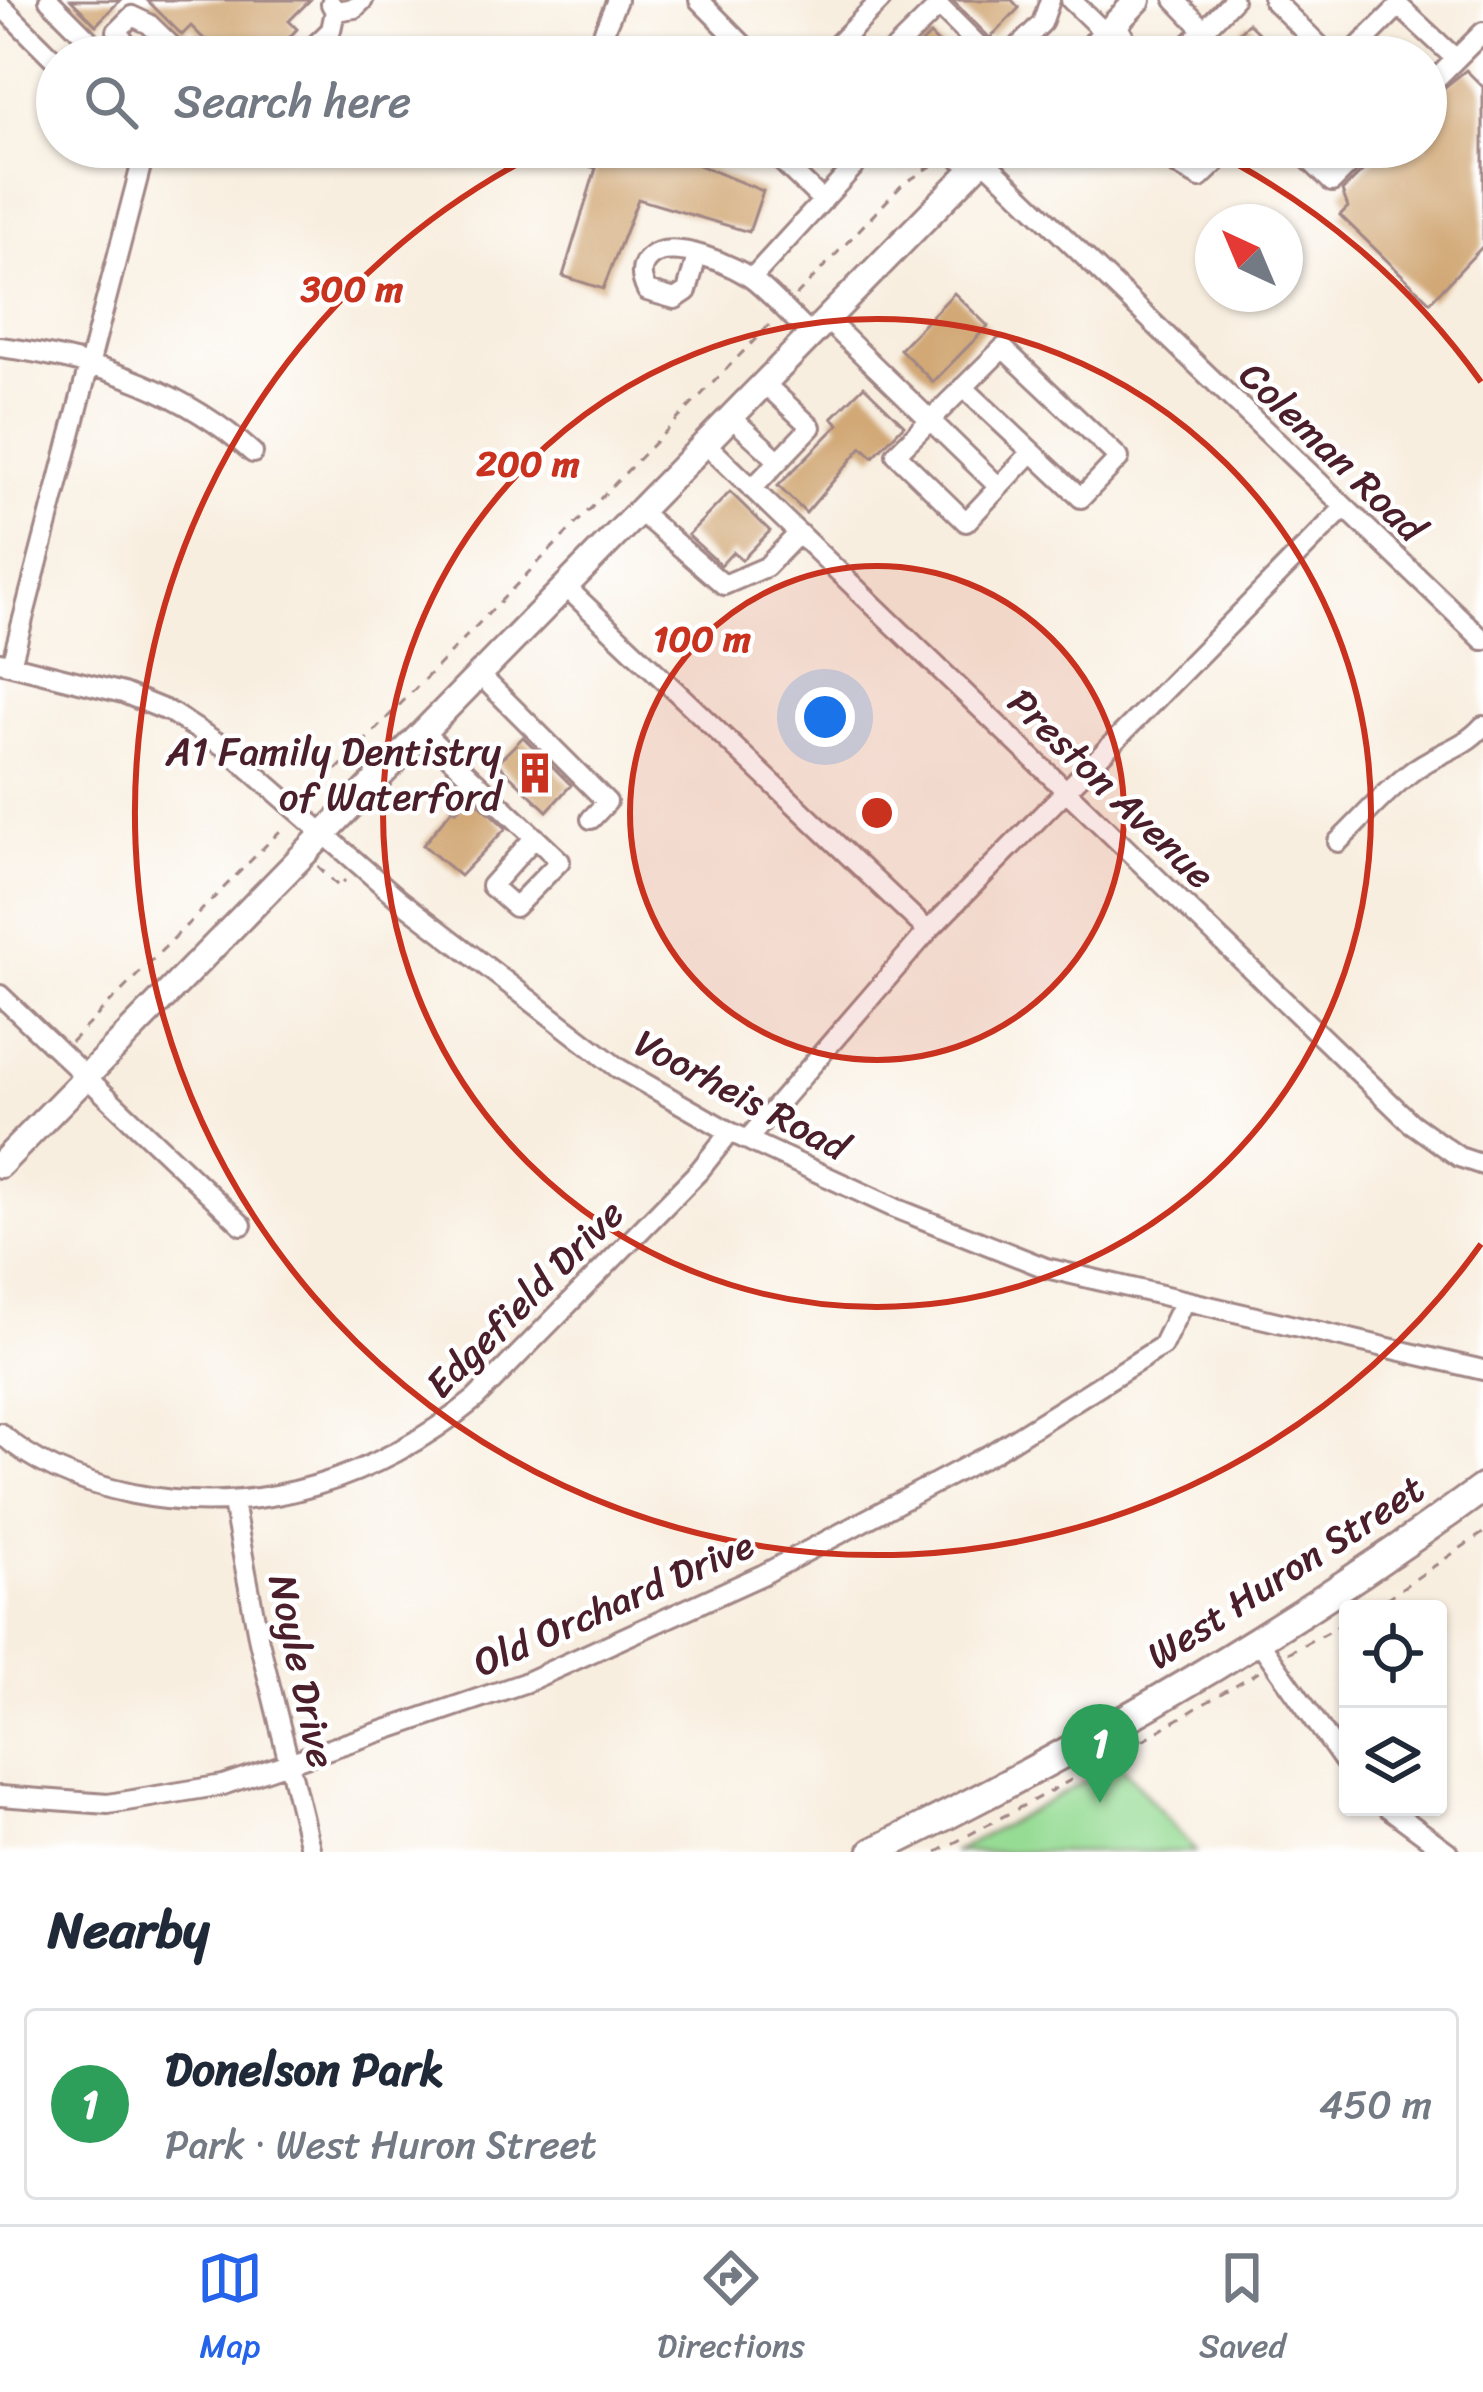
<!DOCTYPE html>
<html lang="en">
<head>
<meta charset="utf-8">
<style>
	:root { --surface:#fff; --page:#f6f6f7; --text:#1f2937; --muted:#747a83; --line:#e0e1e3; --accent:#2563eb }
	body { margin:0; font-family:Sriracha,sans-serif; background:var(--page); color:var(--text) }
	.controls { position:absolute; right:36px; bottom:36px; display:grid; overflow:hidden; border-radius:12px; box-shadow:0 3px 9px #0004 }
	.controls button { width:108px; height:108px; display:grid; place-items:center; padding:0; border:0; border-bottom:3px solid var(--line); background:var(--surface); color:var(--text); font:60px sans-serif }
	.compass { position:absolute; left:1195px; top:204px; width:108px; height:108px; border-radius:50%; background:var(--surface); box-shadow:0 3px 9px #0004; rotate:316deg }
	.you { position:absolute; left:825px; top:717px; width:42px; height:42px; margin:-30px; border:9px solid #fff; border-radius:50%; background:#1a73e8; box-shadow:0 0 0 18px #1a73e833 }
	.badge { display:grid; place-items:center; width:78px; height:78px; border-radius:50%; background:var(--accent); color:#fff; font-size:39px; font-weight:700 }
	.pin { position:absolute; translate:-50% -99px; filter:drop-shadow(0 3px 6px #0008) }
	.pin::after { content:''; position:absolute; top:63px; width:42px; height:36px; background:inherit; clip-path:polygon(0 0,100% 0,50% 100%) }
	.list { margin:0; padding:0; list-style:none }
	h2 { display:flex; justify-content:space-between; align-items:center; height:156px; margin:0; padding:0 48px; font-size:51px }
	h2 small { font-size:39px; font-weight:400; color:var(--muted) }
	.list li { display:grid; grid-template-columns:78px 1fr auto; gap:36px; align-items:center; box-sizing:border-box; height:192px; margin:0 24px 24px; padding:0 24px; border:3px solid var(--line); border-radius:12px }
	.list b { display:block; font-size:45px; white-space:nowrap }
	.list p { margin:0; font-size:39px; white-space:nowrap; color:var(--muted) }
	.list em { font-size:39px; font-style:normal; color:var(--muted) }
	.icon { flex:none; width:66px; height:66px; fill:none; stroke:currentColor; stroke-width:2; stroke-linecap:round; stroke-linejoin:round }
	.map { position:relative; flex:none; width:1483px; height:1852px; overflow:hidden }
	.search { position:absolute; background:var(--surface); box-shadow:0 3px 9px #0004; left:36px; right:36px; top:36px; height:132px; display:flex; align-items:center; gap:30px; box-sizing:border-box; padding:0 42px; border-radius:66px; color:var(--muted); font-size:45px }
	.sheet { height:372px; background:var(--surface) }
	nav { display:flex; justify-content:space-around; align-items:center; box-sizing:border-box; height:168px; border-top:3px solid var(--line); background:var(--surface); font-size:33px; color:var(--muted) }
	nav a { display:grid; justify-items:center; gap:6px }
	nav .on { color:var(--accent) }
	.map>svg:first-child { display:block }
	.green { fill:#97dc95; stroke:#707e60; stroke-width:3 }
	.building { fill:#d1a876 }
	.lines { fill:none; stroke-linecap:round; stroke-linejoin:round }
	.minor-casing { stroke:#a18685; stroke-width:24 }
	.major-casing { stroke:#a18685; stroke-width:30 }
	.highway-casing { stroke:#a18685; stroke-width:33 }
	.path { stroke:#a18685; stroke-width:3; stroke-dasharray:9 9; stroke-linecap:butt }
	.minor { stroke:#fff; stroke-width:18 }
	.major { stroke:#fff; stroke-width:24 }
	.highway { stroke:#fff; stroke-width:27 }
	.ring { fill:none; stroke:#c8321e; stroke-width:6 }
	.labels { text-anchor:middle; stroke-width:9; stroke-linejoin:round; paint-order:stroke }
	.street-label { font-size:39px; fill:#4a1f2b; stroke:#fff }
	.poi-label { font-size:39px; fill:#4a1f2b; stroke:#fff; text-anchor:end }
	.centre { fill:#c8321e; stroke:#fff; stroke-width:6 }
	.ring-label { font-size:36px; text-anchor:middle; font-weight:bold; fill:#c8321e; stroke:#fff; stroke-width:9; stroke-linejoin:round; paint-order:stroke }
</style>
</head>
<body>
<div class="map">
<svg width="1483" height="1852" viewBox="0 0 1483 1852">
	<rect width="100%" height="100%" fill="#fff"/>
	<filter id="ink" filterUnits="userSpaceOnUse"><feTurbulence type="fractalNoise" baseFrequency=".00833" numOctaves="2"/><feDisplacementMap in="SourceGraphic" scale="24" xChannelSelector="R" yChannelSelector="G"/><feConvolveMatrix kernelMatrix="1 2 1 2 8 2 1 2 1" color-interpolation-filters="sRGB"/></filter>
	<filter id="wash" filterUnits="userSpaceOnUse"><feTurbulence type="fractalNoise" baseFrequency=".004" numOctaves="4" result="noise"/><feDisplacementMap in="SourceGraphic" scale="48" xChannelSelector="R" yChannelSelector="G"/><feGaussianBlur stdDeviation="2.7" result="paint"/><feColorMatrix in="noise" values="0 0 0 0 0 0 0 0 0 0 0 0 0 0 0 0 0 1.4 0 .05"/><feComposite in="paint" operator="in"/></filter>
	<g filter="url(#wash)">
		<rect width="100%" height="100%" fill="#f8eedf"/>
		<path class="green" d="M1119 1763 1196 1852H952L971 1843Z"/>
		<g id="blocks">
			<path class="building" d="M71 0H120L96 25Z
				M147 0H310L289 21 297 29 271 57H222L191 26 182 35Z
				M952 0H1012L1019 8 990 38Z
				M1248 23 1283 57H1216Z
				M930 35 952 57H909Z
				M1466 70 1483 87V246L1430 302 1340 215 1348 207 1342 191 1387 147H1426V102Z
				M595 147H654L763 191 749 232 638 199 603 289 563 276 596 168 588 166Z
				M954 293 988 326 933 382 900 349Z
				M864 386 904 425 873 457 862 447 806 513 778 486 839 424 832 418Z
				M730 492 770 531 742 560 733 552 721 565 688 535Z
				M523 737 571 785 547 811 497 763Z
				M471 796 506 828 460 876 423 845 453 808 456 811Z"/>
		</g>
	</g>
	<g filter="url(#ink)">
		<use href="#blocks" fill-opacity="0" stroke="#a18685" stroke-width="3"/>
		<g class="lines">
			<g class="minor-casing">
				<path id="minor" d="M49 0 106 57
					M699 0 755 57
					M1071 0 1106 34
					M1175 0 1204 30 1233 0
					M1273 0 1331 57
					M331 4 335 11 355 8 363 0
					M0 5 57 62
					M1116 23 1135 57
					M826 56 881 0
					M135 57 117 31 132 16 149 24 183 57
					M303 57 331 30 335 11
					M593 57 617 0
					M887 57 939 6 990 57
					M1008 57 1042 23 1050 0
					M1203 57 1189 44 1204 30
					M1348 57 1399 6 1456 59
					M1426 89 1483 32
					M767 147 823 201
					M942 147 975 168
					M1146 147 1200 178 1231 148
					M1296 147 1332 182 1367 147
					M144 154 197 147
					M983 159 1483 640
					M697 256 687 291 675 299 647 291C641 279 638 267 650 257 672 238 736 265 756 282 775 298 793 318 811 335
					M752 278 860 160 846 147
					M826 319 999 487 966 522 896 454 1003 348 1119 458 1081 498 963 387
					M0 347C94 359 182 389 253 453
					M731 417 779 461
					M705 443 1411 1123 1459 1157 1483 1165
					M999 487 1032 452
					M752 489 811 427 764 383
					M639 511 724 585 766 567 799 533
					M565 586 928 931
					M0 662 123 693 170 712 223 746 400 900 618 1068 730 1132 895 1208 1046 1268 1483 1370
					M11 665 144 154
					M479 674 607 802 591 819
					M423 732 560 861 515 907 491 886 535 837
					M1338 842C1362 819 1384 793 1410 773 1434 753 1462 750 1483 726
					M0 995 242 1225
					M747 1140 928 931 1344 508
					M0 1433C35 1465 86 1484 133 1494 258 1519 377 1479 475 1399L699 1171 730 1132
					M233 1503 259 1641 311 1852
					M1258 1640 1348 1767
					M0 1796 108 1804 223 1785 524 1683 762 1575 992 1453 1162 1346 1183 1303
					M1387 1807 1448 1852"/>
			</g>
			<g class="major-casing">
				<path id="major" d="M1083 57 1138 0
					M0 1165 995 147"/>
			</g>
			<g class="highway-casing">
				<path id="highway" d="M873 1852C1086 1748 1292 1628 1483 1488"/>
			</g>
			<path class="path" d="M796 296 902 185 936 163
				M311 796 773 321
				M318 866 339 887 345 880
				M71 1042 281 830
				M1371 1609 1483 1533
				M1288 1653 1348 1621
				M937 1852 1123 1752 1259 1671"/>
			<use href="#minor" class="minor"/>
			<use href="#major" class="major"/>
			<use href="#highway" class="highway"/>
		</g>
	</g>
	<circle cx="877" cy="813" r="247" fill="#c8321e" fill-opacity=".12"/>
	<g class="ring">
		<circle cx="877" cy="813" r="247"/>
		<circle cx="877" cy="813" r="494"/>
		<path d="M1481 1244A742 742 0 1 1 546 149M1208 149A742 742 0 0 1 1481 382"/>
	</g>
	<defs>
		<g id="building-bare" transform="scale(3.24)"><path d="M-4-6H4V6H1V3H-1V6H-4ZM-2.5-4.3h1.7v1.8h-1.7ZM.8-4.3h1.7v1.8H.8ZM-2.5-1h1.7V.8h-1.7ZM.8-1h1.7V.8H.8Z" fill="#c8321e" stroke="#fff" stroke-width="2.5" paint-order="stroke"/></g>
	</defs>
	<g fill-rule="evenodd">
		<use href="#building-bare" x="535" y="773"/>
	</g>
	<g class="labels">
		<g class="street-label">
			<text transform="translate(1333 451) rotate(44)" y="14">Coleman Road</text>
			<text transform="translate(1112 788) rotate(44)" y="14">Preston Avenue</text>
			<text transform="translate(742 1094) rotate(28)" y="14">Voorheis Road</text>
			<text transform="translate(524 1298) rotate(-45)" y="14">Edgefield Drive</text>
			<text transform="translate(1285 1571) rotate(-33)" y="14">West Huron Street</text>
			<text transform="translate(613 1603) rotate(-24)" y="14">Old Orchard Drive</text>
			<text transform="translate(303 1671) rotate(78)" y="14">Noyle Drive</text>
		</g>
		<g class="poi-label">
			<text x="501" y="765">A1 Family Dentistry<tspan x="501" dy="45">of Waterford</tspan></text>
		</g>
	</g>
	<circle cx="877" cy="813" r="18" class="centre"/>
	<g class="ring-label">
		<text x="352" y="301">300 m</text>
		<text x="528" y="476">200 m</text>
		<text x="702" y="651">100 m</text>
	</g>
</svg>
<div class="controls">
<button><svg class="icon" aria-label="locate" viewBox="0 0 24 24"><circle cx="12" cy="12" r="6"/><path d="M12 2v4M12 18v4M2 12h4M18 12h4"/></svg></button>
<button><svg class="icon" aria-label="layers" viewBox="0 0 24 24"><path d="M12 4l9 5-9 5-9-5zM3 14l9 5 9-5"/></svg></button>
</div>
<svg class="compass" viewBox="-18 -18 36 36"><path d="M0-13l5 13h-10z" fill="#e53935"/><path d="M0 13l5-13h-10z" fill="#747a83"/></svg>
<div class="you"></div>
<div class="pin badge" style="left:1100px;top:1803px;background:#2e9e5b">1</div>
<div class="search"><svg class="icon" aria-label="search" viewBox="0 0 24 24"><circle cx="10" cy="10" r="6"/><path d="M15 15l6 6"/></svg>Search here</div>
</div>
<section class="sheet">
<h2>Nearby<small></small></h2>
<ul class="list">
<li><span class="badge" style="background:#2e9e5b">1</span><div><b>Donelson Park</b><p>Park · West Huron Street</p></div><em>450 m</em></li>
</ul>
</section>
<nav>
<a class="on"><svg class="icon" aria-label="map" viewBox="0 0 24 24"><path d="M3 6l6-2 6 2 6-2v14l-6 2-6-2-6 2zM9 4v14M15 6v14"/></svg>Map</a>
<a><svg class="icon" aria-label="directions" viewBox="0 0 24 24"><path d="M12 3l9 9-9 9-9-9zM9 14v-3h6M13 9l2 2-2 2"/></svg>Directions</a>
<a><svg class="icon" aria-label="saved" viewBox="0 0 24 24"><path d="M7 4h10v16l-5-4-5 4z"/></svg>Saved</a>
</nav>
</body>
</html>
